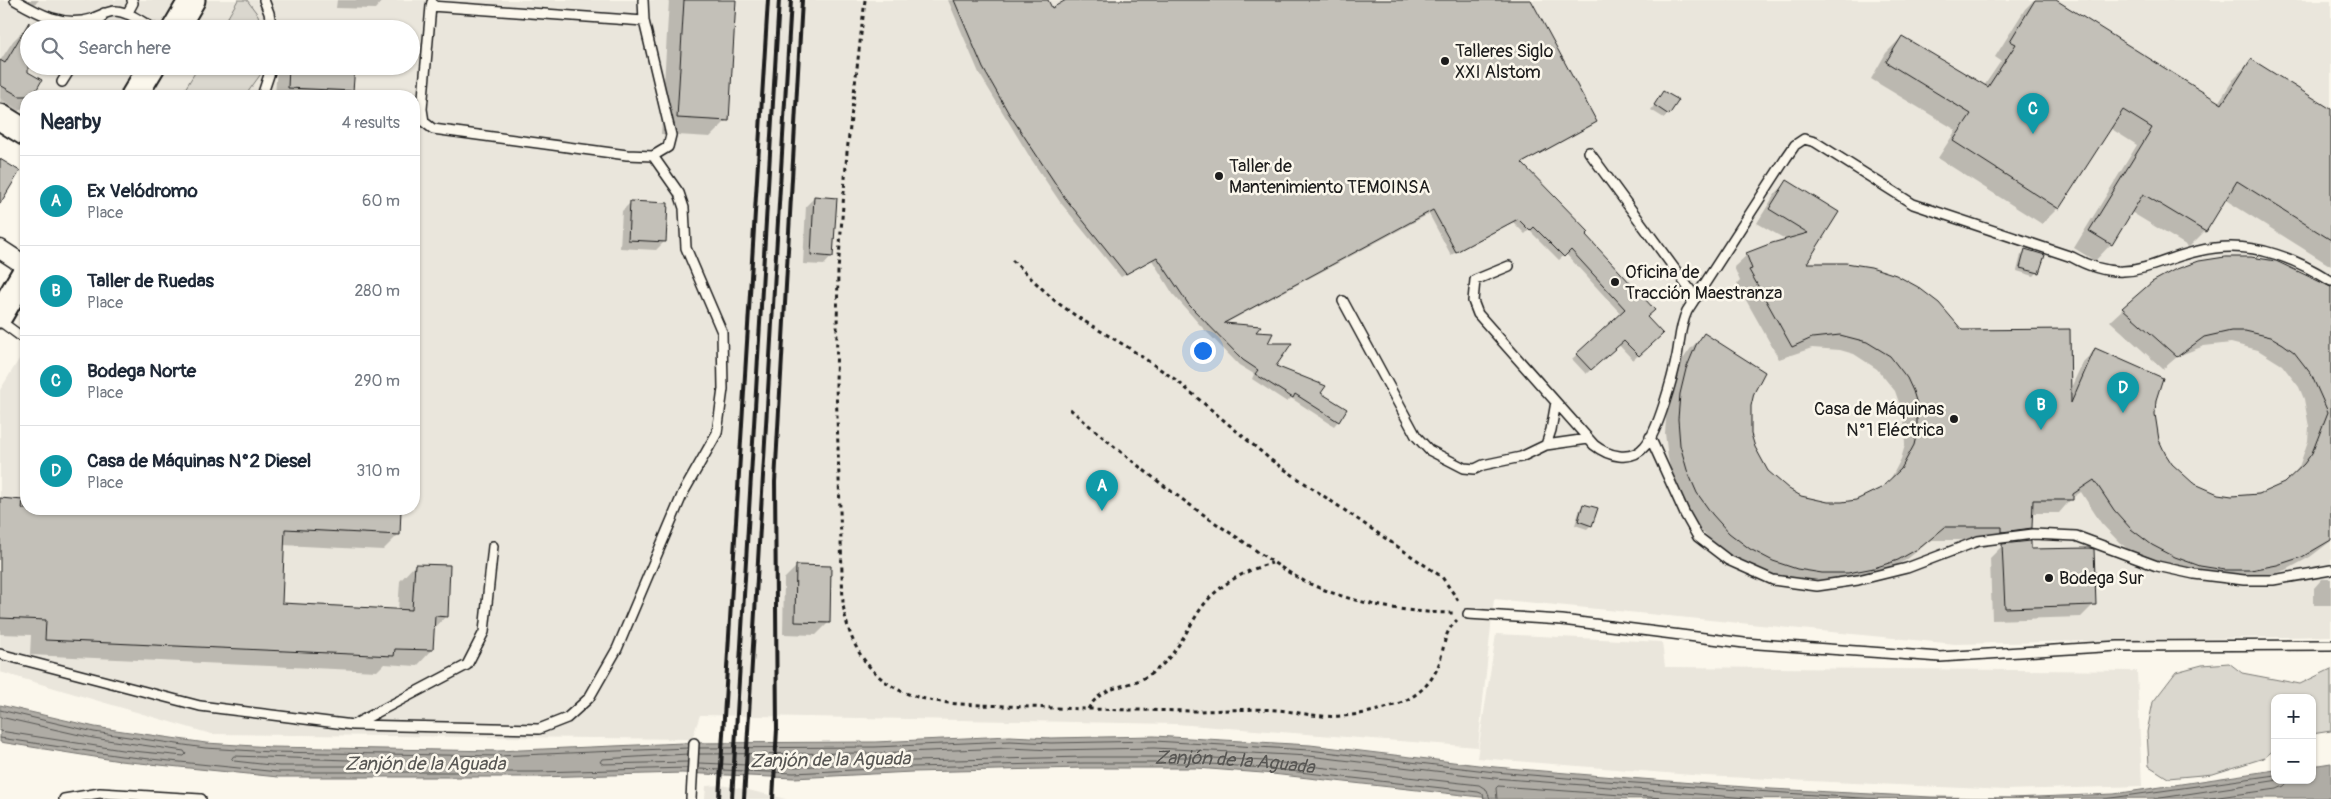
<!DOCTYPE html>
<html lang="en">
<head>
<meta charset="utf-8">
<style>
	:root { --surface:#fff; --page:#f6f6f7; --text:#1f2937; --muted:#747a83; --line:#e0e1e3; --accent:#1a73e8 }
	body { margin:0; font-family:Pangolin,sans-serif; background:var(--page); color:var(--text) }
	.controls { position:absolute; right:15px; bottom:15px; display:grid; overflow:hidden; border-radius:10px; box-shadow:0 1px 4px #0004 }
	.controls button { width:45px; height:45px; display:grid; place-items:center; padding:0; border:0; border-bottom:1px solid var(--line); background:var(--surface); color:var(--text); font:25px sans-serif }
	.you { position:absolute; left:1202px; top:350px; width:18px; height:18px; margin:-12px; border:4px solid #fff; border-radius:50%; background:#1a73e8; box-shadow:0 0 0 8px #1a73e833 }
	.badge { display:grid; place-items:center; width:32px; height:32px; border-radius:50%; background:var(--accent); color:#fff; font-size:16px; font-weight:700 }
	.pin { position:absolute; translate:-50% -41px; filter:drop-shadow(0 1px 2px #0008) }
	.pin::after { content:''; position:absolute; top:26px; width:18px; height:15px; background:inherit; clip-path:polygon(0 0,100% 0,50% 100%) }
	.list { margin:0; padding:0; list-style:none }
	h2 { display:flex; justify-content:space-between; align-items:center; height:65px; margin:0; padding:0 20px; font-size:21px }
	h2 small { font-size:16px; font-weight:400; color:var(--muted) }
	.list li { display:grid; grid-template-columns:32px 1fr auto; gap:15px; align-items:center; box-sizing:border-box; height:90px; padding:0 20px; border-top:1px solid var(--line) }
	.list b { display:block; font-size:19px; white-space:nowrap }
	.list p { margin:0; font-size:16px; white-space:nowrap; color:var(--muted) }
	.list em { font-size:16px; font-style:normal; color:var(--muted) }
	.icon { flex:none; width:28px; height:28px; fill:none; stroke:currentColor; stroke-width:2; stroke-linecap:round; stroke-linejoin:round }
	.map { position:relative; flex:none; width:2331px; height:799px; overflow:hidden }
	.search { position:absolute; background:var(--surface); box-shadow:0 1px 4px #0004; left:20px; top:20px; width:400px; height:55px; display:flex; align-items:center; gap:12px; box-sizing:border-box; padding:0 18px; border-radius:28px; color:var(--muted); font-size:19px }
	.panel { position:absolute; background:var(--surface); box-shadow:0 1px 4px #0004; left:20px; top:90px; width:400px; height:425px; border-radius:20px }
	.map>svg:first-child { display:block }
	.built { fill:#eae6dc; fill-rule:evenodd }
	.green { fill:#dad7ce; stroke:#7b7a75 }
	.water { fill:#afaca5; stroke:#74726e }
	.shadow { fill:#0003 }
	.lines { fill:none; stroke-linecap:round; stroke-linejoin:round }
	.shore { stroke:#575653; stroke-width:1 }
	.building { fill:#c3c0b8; stroke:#1c1c1c }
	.lane-casing { stroke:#1c1c1c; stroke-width:12 }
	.street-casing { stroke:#1c1c1c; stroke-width:21 }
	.secondary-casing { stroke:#1c1c1c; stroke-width:29 }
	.path { stroke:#1c1c1c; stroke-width:3; stroke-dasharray:4 4; stroke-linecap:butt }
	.lane { stroke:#fbf7ec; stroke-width:9 }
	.street { stroke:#fbf7ec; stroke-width:18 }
	.secondary { stroke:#fbf7ec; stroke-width:25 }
	.rail { stroke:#1c1c1c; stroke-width:4 }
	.poi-dot { fill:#1c1c1c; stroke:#fbf7ec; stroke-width:2 }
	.labels { text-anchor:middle; stroke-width:5; stroke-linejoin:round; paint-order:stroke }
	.poi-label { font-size:18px; fill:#1c1c1c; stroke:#fbf7ec; text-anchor:start }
	.water-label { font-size:19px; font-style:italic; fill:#575653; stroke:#fbf7ec }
</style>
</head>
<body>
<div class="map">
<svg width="2331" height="799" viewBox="0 0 2331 799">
	<rect width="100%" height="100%" fill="#fbf7ec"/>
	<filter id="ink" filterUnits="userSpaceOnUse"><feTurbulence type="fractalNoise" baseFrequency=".02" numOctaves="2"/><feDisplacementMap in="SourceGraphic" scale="10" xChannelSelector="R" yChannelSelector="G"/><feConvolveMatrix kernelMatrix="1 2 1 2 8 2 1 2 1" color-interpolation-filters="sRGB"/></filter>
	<g filter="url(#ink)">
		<path class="built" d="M0 0H2331V636L1955 644 1494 599 1478 747 1176 724 700 715 692 739 211 734 0 672V390L26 348V509H414V96H26V114L0 98ZM29 29H411V66H29Z
			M1496 634 1662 642 1665 667 2137 671 2142 786 2006 790 1704 776 1477 758Z
			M720 785 744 789 786 799H705L706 786Z"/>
		<path class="green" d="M238 0H247L258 15 262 29H221Z
			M199 66H263V71L245 96H186L182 94Z
			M2229 663 2242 673 2300 684 2331 669V731L2312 734V698H2275V749L2264 758 2213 774 2168 778 2149 766 2147 732 2153 702 2176 672 2202 665Z"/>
		<path class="water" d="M0 705 95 727 206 743 271 747 498 751 683 743 875 742 1010 736 1051 738 1154 736 1310 745 1495 767 1590 775 1771 789 1931 797 2011 798 2114 794 2275 770V780H2312V766L2331 763V798L1499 799 1263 773 1196 768H1084L912 772 794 778 682 773 538 777H278L120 761 0 742Z"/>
		<path class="shadow" d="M15 0H39L30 9Z
			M337 0H383L375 9 336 8Z
			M669 0H735L727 120 710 137 661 134Z
			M948 0H1046L1051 9 1069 0H1530L1595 122 1591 126 1521 164 1585 235 1646 317 1657 339 1633 360 1618 344 1586 374 1572 359 1621 314 1566 254 1559 260 1529 230 1525 234 1513 222 1451 255 1429 214 1224 324 1254 334 1265 344 1274 366 1320 393 1338 421 1334 426 1291 398 1287 402 1252 379 1254 374 1239 365 1200 325 1173 294 1152 260 1121 277 1060 202 1031 159 979 73Z
			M2034 0H2054L2218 103 2235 77 2251 61 2331 111V266L2224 199 2205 231 2189 247 2131 212 2111 244 2095 261 2074 248 2137 145 2110 128 2058 208 2042 224 1938 158 1956 130 1871 79 1886 53 1902 37 1984 86 2001 61 1995 57 2025 9Z
			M291 27 333 29H289Z
			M26 28 29 30 30 66 26 73 40 81 32 96H26V104L16 114 0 105V61L13 41Z
			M277 66H353L352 91 346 96H275Z
			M1663 92 1668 114 1664 118 1651 110Z
			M1787 182 1837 212 1805 264 1961 331 2069 392 2083 362 2096 349 2155 400 2154 414 2158 441 2172 465 2192 484 2204 491 2231 497H2245L2272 490 2288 481 2299 467 2308 441 2309 427 2304 399 2299 387 2282 365 2258 350 2231 343 2204 346 2178 356 2163 369 2110 321 2123 309 2331 289V541L2310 557 2288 569 2263 578 2238 582H2212L2187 578 2162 570 2139 558 2119 542 2101 523 2081 492 2072 498 2059 513H2031L2030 527 2017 540H1931L1906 560 1884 572 1834 585 1784 581 1737 562 1716 546 1699 527 1685 506 1674 483 1668 458 1665 433 1667 407 1674 383 1683 359 1691 348 1704 335 1753 392 1750 406V434L1759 460 1777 482 1800 497 1828 504 1856 501 1881 489 1889 482 1901 459 1905 445 1904 417 1895 391 1877 369 1854 354 1840 350 1812 348 1779 359 1737 284 1740 281 1734 267 1747 255 1787 240 1757 223 1775 194Z
			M815 197 832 256 824 265 803 264 806 206Z
			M631 202 665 241 656 250 620 248 622 211Z
			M2025 251 2038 272 2034 276 2017 271 2021 255Z
			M0 501 26 502V509H400L399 534 383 550 283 545 280 605 398 610 400 581 415 565 446 616 433 630 432 650 417 666 384 664 377 671 30 655 31 635 0 634Z
			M1584 505 1591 525 1587 529 1575 525 1580 509Z
			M2003 545 2029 551 2094 604 2081 617 1992 620 1990 558Z
			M797 566 829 622 816 635 783 634 784 579Z
			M2322 579H2331V605H2314V588Z"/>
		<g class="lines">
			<g class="shore">
				<path d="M0 710 94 732 205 748 271 752 498 756 688 748"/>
				<path d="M0 717 93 738 184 751 186 754 184 756 122 750 0 731"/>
				<path d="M0 738 121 756 278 772H538L687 768"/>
				<path d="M699 748 875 747 1010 741 1051 743 1154 741 1309 750 1495 772 1590 780 1875 799"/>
				<path d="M699 754 875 753 1010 748 1051 750 1154 748 1309 756 1494 778 1761 799"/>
				<path d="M234 756 376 761 378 763 375 766H279L234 761 232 759Z"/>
				<path d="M687 762 603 764 600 762 602 759 688 754"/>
				<path id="s1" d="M699 763 794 767 912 761 1084 757H1197L1264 761 1479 785 1487 790 1490 799"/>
				<path d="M698 769 794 773 912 767 1084 763H1197L1263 768 1478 792 1483 794 1484 799"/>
				<path d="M1497 799 1496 788 1498 786 1676 799"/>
				<path d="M2104 799 2275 775"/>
				<path d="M2154 799 2279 780"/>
				<path d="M2204 799 2277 789 2284 786 2290 780"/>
			</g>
		</g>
		<path class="building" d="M684 0H736L729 121 677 118Z
			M954 0H1048L1052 8 1066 0H1531L1597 122 1522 163 1589 232 1586 235 1655 310 1647 317 1663 334 1639 356 1624 341 1591 370 1576 354 1625 309 1571 250 1564 257 1534 227 1530 231 1518 219 1456 252 1433 210 1224 323 1261 326 1256 332 1273 333 1268 343H1292L1276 366 1326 386 1321 393 1347 409 1339 422 1295 394 1293 398 1255 374 1258 370 1243 360 1189 305 1157 257 1126 274 1065 198 1008 112 983 68Z
			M2035 0H2056L2222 104 2251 59 2331 109V240L2237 181 2206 232 2143 194 2112 245 2089 231 2152 128 2123 110 2059 209 1953 141 1971 114 1886 62 1902 36 1988 87 2016 44 2010 41Z
			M29 22 28 72 42 80 33 96H19L0 85V60L5 63Z
			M289 66H355L353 91 288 88Z
			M1663 91 1679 100 1669 115 1654 105Z
			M0 159 20 171 0 204Z
			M1787 180 1839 212 1807 263H1846L1871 267 1896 275 1918 287 1939 303 1962 330 2070 329 2071 403 2095 348 2163 378 2156 400 2155 414 2159 440 2165 453 2172 464 2193 483 2218 494 2232 496 2259 494 2284 483 2304 464 2312 453 2328 412 2311 374 2294 352 2283 344 2271 337 2245 331H2231L2204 337 2177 357 2122 308 2152 282 2174 270 2199 261 2225 257H2251L2276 261 2331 287V540L2302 557 2277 565 2251 570H2225L2200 566 2175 557 2152 545 2131 529 2114 510 2094 480 2073 494V500H2033L2032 528 2002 532V527H1945L1921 547 1898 560 1874 568 1848 573H1822L1797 569 1773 561 1750 549 1729 533 1712 514 1697 493 1687 470 1680 445 1678 419 1680 394 1686 369 1696 345 1704 333 1765 372 1754 393 1751 406V434L1755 447 1768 471 1789 489 1801 496 1828 502H1842L1856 500 1881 488 1901 469 1914 445 1917 432V404L1913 391 1907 378 1890 356 1867 342 1840 335 1812 338 1792 347 1749 270 1752 269 1746 253 1772 243 1808 233 1769 209Z
			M814 196 837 198 833 257 811 255Z
			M630 201 668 203 666 242 628 240Z
			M2025 249 2045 255 2039 273 2020 268Z
			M0 498 23 500 22 509H401L400 535 285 529 282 603 412 610 415 564 450 565 448 617 435 616 433 650 395 649 394 656 45 640 46 620 0 618Z
			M1583 504 1598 508 1592 526 1578 521Z
			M2031 541V549L2089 548 2094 549 2096 605 2005 608 2002 544Z
			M796 565 831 566 830 623 795 622Z"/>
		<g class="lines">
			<g class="lane-casing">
				<path id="lane" d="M15 0C39 14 62 27 91 19 99 16 107 11 116 11 130 12 143 23 155 29
					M264 0 269 13 272 29
					M643 0 644 21 671 135 668 147 653 156
					M432 2 431 6 644 21
					M127 14 133 3 132 0
					M95 29 104 13
					M62 82 72 66
					M262 96 272 66
					M1589 152 1696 298
					M1509 266 1475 280 1473 301 1478 314 1594 445C1608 456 1631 463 1645 446 1658 432 1673 376 1677 356 1680 340 1680 326 1687 311L1786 158 1795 145 1804 139 1815 142 1913 204 2072 257C2133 291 2158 254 2215 248 2258 243 2296 259 2331 281
					M1343 301 1416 436 1429 450 1464 468 1475 469 1483 465 1521 457 1546 445 1588 439
					M0 321 26 340
					M1650 437 1685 514 1698 537 1728 560 1773 580 1817 586 1858 580 1907 568 1978 541 2033 534 2076 536 2157 566 2194 574 2244 580H2273L2331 570
					M1546 445 1551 430 1556 402
					M1468 614 1562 620 1744 643 1940 657 2118 646 2331 645
					M0 654 200 706 353 725 539 729 567 718 589 698 617 649 683 493 717 433 723 389 722 332 686 248 684 208 679 193 653 156 627 155 433 129 424 122 422 109 431 6
					M355 724 467 665 484 632 493 546
					M64 799 100 793 201 799
					M691 799 694 743"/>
			</g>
			<g class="street-casing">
				<path id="street" d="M0 249 26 266"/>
			</g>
			<g class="secondary-casing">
				<path id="secondary" d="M175 29 192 0
					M134 96 152 66
					M0 117 26 133
					M0 315 26 271"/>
			</g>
			<path class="path" d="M865 0 847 152 838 271 836 385 843 604C848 641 866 674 901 691 935 706 970 704 1005 706 1068 709 1131 710 1194 711 1222 711 1250 708 1277 710 1299 712 1319 718 1341 716 1361 715 1381 710 1400 703 1420 695 1436 679 1441 657 1445 642 1445 631 1457 620
				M1012 260 1055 301 1079 318 1129 348 1176 380 1271 460 1442 577 1460 603
				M1070 409C1124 456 1181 501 1241 540 1263 555 1284 571 1308 583 1354 604 1406 613 1455 613
				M1088 709C1104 682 1129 690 1152 673 1175 657 1184 635 1198 613 1215 586 1243 571 1272 563"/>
			<use href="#lane" class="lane"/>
			<use href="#street" class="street"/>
			<use href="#secondary" class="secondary"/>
			<path class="rail" d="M719 799 768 0
				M732 799 779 0
				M744 799 791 0
				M773 799 777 729 775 482 802 0"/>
		</g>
	</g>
	<g class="poi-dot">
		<circle cx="1445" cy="61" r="5"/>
		<circle cx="1219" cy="176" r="5"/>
		<circle cx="1615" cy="282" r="5"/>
		<circle cx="1954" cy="419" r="5"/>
		<circle cx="2049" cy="578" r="5"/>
	</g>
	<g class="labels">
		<g class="poi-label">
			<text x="1455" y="57">Talleres Siglo<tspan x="1455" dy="21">XXI Alstom</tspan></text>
			<text x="1229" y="172">Taller de<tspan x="1229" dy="21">Mantenimiento TEMOINSA</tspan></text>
			<text x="1625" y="278">Oficina de<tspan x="1625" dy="21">Tracción Maestranza</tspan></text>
			<text x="1944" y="415" text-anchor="end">Casa de Máquinas<tspan x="1944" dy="21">N°1 Eléctrica</tspan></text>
			<text x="2059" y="584">Bodega Sur</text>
		</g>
		<g class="water-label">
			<text transform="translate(830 759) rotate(-1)" y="7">Zanjón de la Aguada</text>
			<text dy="7" stroke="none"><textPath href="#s1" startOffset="536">Zanjón de la Aguada</textPath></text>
			<text x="425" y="770">Zanjón de la Aguada</text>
		</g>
	</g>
</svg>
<div class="controls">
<button>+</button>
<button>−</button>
</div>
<div class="you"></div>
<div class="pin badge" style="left:1102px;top:511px;background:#0f9aa8">A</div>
<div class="pin badge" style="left:2041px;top:430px;background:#0f9aa8">B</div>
<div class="pin badge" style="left:2033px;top:134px;background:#0f9aa8">C</div>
<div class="pin badge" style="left:2123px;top:413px;background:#0f9aa8">D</div>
<div class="search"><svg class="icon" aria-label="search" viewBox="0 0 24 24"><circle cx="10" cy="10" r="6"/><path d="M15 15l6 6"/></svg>Search here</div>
<section class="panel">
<h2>Nearby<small>4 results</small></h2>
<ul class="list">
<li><span class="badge" style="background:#0f9aa8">A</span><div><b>Ex Velódromo</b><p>Place</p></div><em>60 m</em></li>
<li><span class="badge" style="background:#0f9aa8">B</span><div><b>Taller de Ruedas</b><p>Place</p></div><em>280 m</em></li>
<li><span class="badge" style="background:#0f9aa8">C</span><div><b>Bodega Norte</b><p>Place</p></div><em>290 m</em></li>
<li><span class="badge" style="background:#0f9aa8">D</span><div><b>Casa de Máquinas N°2 Diesel</b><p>Place</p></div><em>310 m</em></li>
</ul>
</section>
</div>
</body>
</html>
